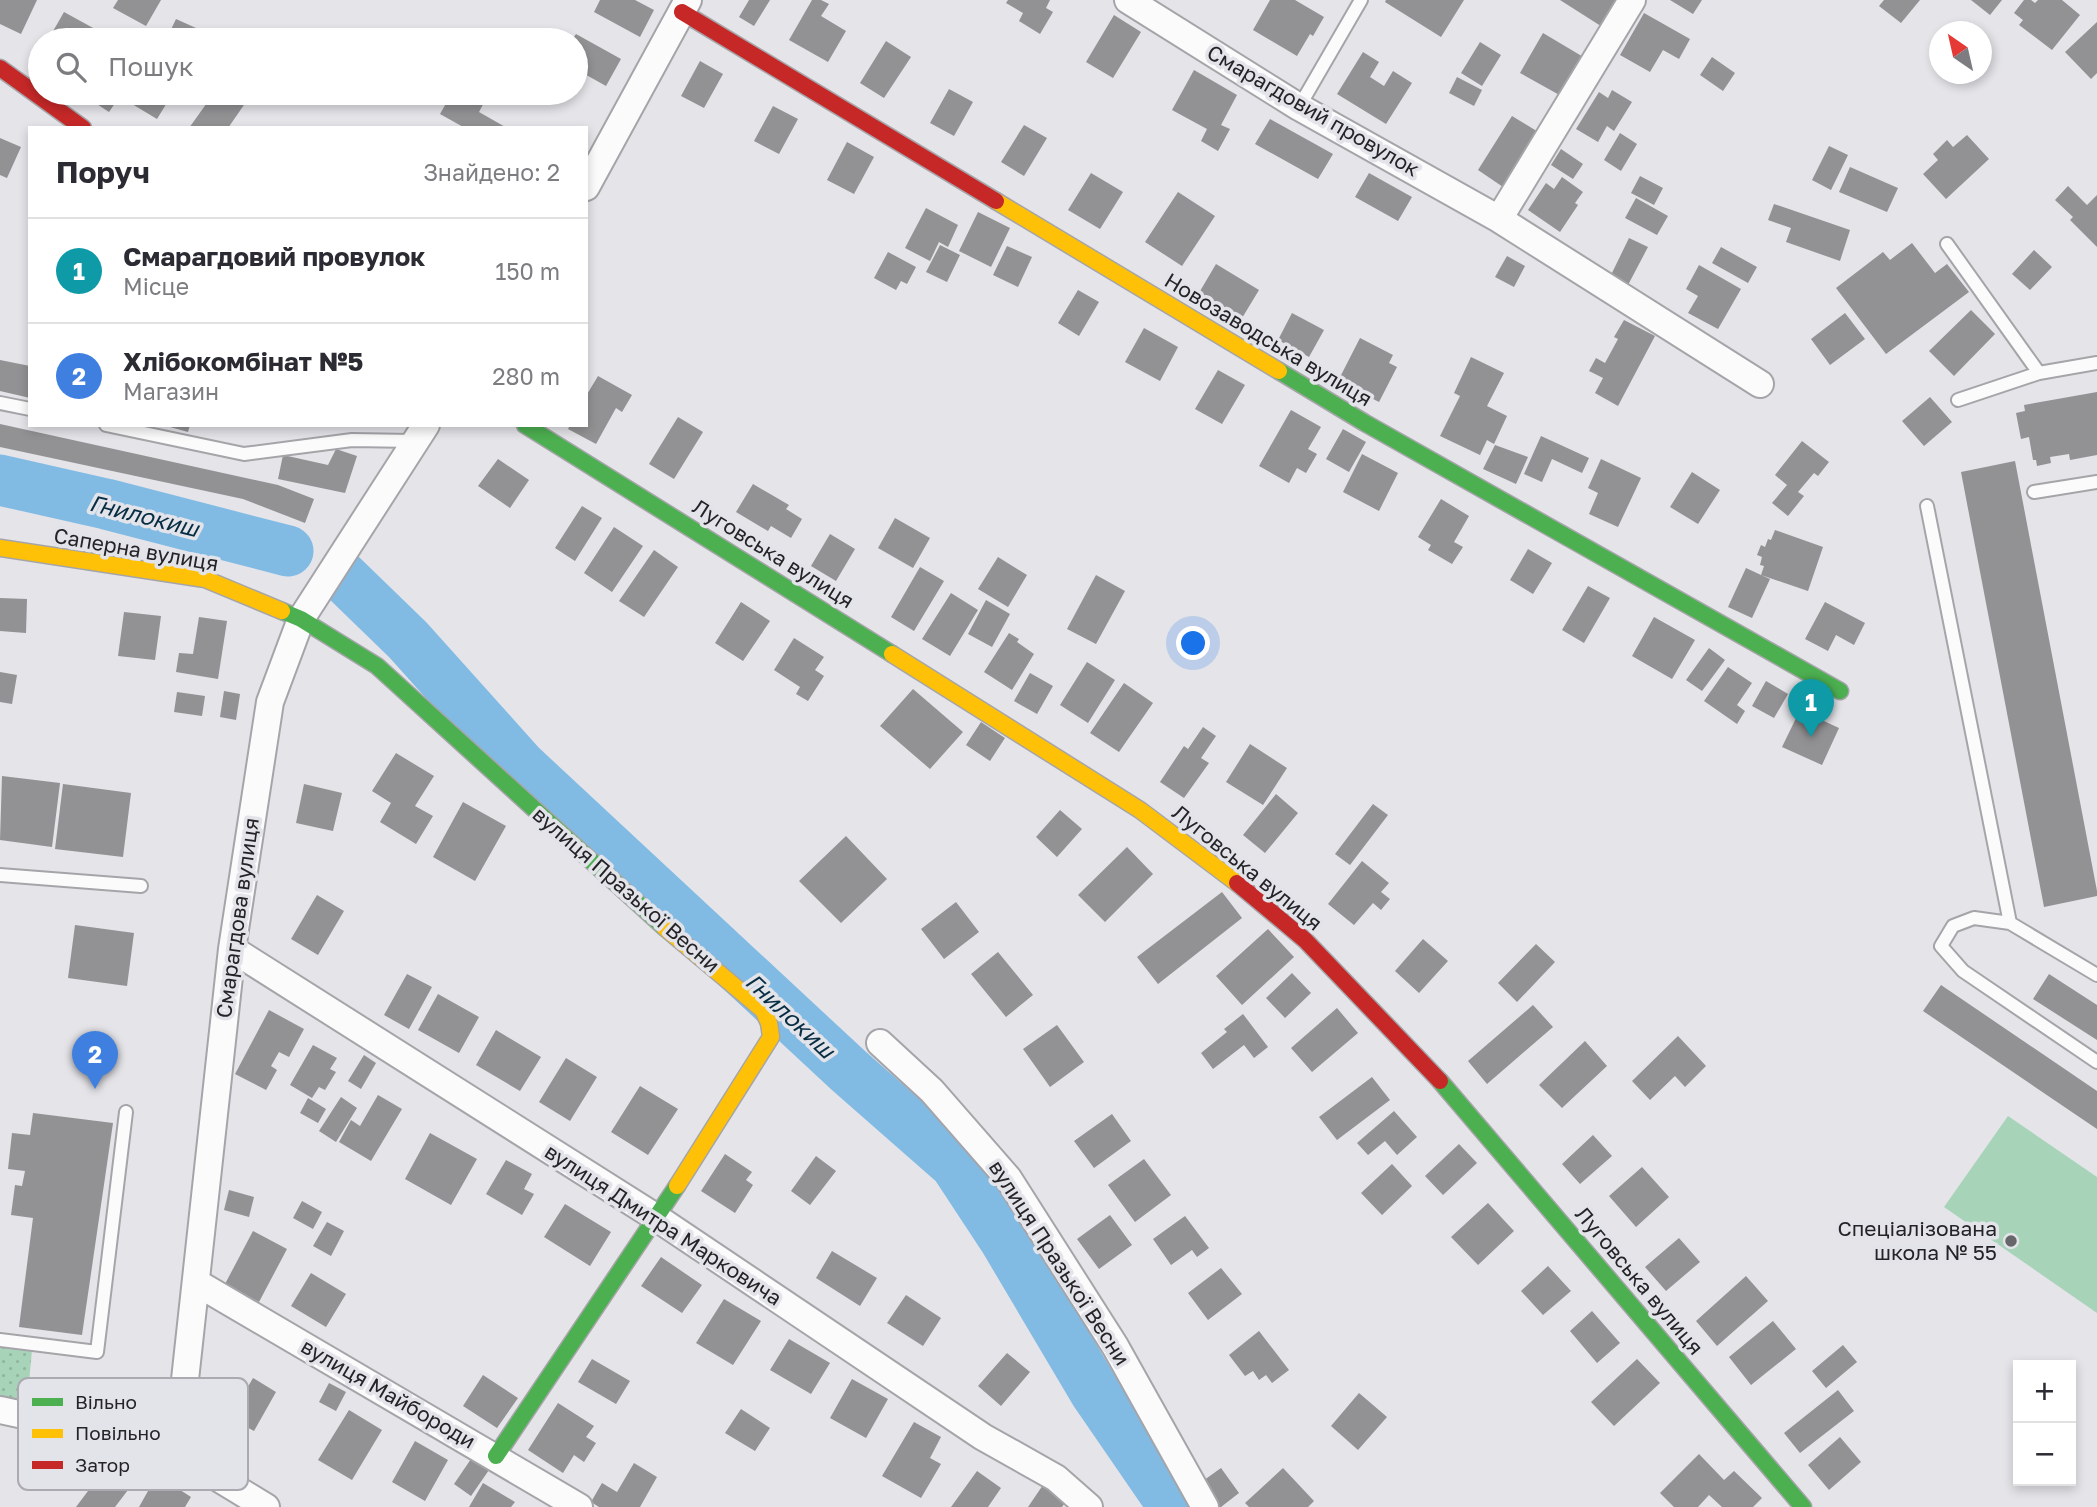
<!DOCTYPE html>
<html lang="uk">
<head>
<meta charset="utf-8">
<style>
	:root { --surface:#fff; --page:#f2f2f3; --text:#2b2b33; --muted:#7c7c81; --line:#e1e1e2; --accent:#2563eb }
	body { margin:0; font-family:"Golos Text",sans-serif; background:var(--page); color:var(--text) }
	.controls { position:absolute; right:21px; bottom:21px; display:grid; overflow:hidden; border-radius:0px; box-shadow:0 4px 10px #0003 }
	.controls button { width:63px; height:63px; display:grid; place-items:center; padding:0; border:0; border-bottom:2px solid var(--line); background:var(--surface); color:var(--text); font:35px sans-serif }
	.compass { position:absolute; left:1929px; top:21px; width:63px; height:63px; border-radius:50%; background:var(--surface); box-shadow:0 4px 10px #0003; rotate:326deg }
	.you { position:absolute; left:1194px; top:644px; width:24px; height:24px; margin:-18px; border:5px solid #fff; border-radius:50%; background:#1a73e8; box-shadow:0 0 0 10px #1a73e833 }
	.badge { display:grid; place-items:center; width:46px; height:46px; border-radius:50%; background:var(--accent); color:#fff; font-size:23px; font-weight:700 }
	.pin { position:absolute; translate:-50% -58px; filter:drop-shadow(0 2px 4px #0008) }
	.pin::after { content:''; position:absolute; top:37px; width:24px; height:21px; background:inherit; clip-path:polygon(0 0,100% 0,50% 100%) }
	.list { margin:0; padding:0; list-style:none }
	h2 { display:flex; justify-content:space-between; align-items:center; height:91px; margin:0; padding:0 28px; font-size:30px }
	h2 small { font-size:23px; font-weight:400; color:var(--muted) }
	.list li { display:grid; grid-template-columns:46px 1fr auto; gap:21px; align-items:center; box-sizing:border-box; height:105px; padding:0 28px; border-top:2px solid var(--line) }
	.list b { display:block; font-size:26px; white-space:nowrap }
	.list p { margin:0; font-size:23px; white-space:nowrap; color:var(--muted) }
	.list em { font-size:23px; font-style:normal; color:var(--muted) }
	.icon { flex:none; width:38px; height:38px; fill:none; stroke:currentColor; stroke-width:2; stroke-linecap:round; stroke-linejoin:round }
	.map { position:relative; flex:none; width:2097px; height:1507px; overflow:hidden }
	.search { position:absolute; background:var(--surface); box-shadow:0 4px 10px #0003; left:28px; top:28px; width:560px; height:77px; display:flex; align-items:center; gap:18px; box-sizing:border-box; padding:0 24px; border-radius:38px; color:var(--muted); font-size:26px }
	.panel { position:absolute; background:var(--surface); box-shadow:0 4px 10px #0003; left:28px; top:126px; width:560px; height:301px; border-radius:0px }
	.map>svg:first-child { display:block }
	.grass { fill:url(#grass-dots) }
	.pitch { fill:#a7d4b9 }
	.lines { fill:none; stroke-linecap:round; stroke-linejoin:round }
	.river { stroke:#81bbe4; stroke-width:51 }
	.building { fill:#929193 }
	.lane-casing { stroke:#a5a5a9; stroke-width:16 }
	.street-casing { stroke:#a5a5a9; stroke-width:30 }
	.fast-casing { stroke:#a5a5a9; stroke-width:19 }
	.slow-casing { stroke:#a5a5a9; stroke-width:19 }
	.jam-casing { stroke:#a5a5a9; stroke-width:19 }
	.lane { stroke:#fbfbfc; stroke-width:12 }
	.street { stroke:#fbfbfc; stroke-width:26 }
	.fast { stroke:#4caf50; stroke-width:16 }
	.slow { stroke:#ffc107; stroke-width:16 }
	.jam { stroke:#c62828; stroke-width:16 }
	.poi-dot { fill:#67676b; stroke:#e3e3ea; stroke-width:2.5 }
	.labels { text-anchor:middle; stroke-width:7; stroke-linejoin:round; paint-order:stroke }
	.street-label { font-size:21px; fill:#242427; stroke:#e3e3ea }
	.poi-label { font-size:21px; fill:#242427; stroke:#e3e3ea; text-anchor:end }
	.water-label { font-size:23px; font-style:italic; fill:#072d43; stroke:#e3e3ea }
	.key { fill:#e3e3ea; stroke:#aaaab0; stroke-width:2 }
	.key-label { font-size:19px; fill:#242427 }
</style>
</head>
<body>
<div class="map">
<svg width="2097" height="1507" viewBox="0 0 2097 1507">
	<defs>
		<pattern id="grass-dots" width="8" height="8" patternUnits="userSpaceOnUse" patternTransform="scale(1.75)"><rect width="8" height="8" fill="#a7d4b9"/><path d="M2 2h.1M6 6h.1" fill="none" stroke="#90b69f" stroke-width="1.8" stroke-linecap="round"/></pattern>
	</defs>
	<rect width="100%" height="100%" fill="#e4e4e9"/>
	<path class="grass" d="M0 1346 32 1350 27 1404 0 1400Z"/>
	<path class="pitch" d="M2008 1116 2097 1177V1313L1944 1207Z"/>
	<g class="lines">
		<path class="river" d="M0 480 106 504 288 551
			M342 576 408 640 521 766 849 1071 955 1164 1005 1240 1095 1392 1174 1507"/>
	</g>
	<path class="building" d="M0 0H37L21 34 0 24Z
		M118 0H161L146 26 113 8Z
		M600 0H635L654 10 640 37 594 12Z
		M749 0H770L754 26 739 17Z
		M812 0H821L829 4 821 16 846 31 828 62 789 40Z
		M1008 0H1050L1046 8 1053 12 1040 34 1019 21 1023 13 1006 3Z
		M1270 0H1295L1324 17 1313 36 1310 34 1297 56 1253 30Z
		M1386 0H1464L1441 37 1385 2Z
		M1560 0H1622L1604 28Z
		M1670 0H1702L1693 14Z
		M1884 0H1920L1901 23 1879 6Z
		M1971 0H2002L1990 15Z
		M2024 0H2031L2035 3 2038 0H2062L2080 15 2052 50 2019 25 2023 20 2014 13Z
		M64 12 95 29 88 40H48Z
		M1644 13 1690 39 1679 59 1663 50 1650 72 1620 55Z
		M1114 15 1141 32 1113 78 1086 62Z
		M176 19 196 28 190 40H166Z
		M2097 22V73L2091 79 2065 52Z
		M1543 33 1585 58 1563 97 1520 73Z
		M576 34 621 59 606 86 581 72 576 81V40H572Z
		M886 41 911 57 884 98 860 83Z
		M1480 42 1501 55 1482 86 1461 73Z
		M1363 52 1379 62 1370 77 1384 86 1393 71 1412 83 1386 124 1337 94Z
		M1712 57 1735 73 1723 91 1700 75Z
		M700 61 723 74 704 108 681 96Z
		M1194 70 1237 95 1221 125 1230 129 1218 151 1201 141 1207 129 1172 110Z
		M1457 77 1482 90 1474 106 1449 93Z
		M949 89 973 102 954 136 930 123Z
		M1612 90 1632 102 1614 131 1607 126 1598 142 1576 129 1599 92 1608 98Z
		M80 93H122L109 112Z
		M132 93H173L157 119 127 101Z
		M214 93H234L246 102 228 128H189Z
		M452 93H479L487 97 479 112 507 128H465L440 114Z
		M773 106 798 119 779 154 754 141Z
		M1512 116 1540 133 1506 189 1478 170Z
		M1270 119 1333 154 1318 179 1255 144Z
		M1024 125 1047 138 1024 176 1001 162Z
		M1620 133 1637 144 1621 171 1604 160Z
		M1967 135 1989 159 1946 199 1923 174 1938 160 1933 154 1947 140 1953 147Z
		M0 138 21 147 7 178 0 175Z
		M847 142 874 157 854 194 827 180Z
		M1829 146 1848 155 1831 190 1812 180Z
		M1561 149 1583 164 1573 179 1551 165Z
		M1850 167 1898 188 1887 212 1839 192Z
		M1091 173 1123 192 1100 229 1068 210Z
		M1369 173 1412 197 1398 221 1355 197Z
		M1640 176 1663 188 1654 205 1631 193Z
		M1562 177 1583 192 1575 203 1578 205 1560 232 1528 210 1546 183 1554 189Z
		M2068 186 2087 205 2097 195V247L2070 220 2073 217 2055 200Z
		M1178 192 1215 216 1182 266 1145 242Z
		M1636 198 1668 216 1657 235 1625 218Z
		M1774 204 1850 230 1840 261 1786 242 1791 228 1768 220Z
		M926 208 958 225 948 247 939 242 930 261 905 248Z
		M978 212 1010 228 991 267 959 251Z
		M1629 238 1648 247 1628 285 1611 275Z
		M1912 243 1935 273 1947 264 1969 292 1886 354 1836 288 1883 252 1890 260Z
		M940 245 960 255 947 282 926 272Z
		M1007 246 1032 257 1018 287 993 275Z
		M1721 247 1757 267 1748 283 1712 263Z
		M2034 250 2052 267 2030 290 2012 274Z
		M888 252 916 267 907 284 901 281 896 290 874 278Z
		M1507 256 1525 266 1514 287 1495 277Z
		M1216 264 1259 290 1236 328 1193 303Z
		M1699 265 1741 289 1718 329 1688 313 1698 296 1686 289Z
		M1078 290 1099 302 1079 336 1058 323Z
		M1971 310 1995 334 1954 376 1929 351Z
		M1292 313 1324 330 1309 357 1278 340Z
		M1845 313 1865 339 1830 365 1811 339Z
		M1624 320 1655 336 1618 406 1595 393 1603 378 1589 371 1596 358 1605 363 1618 339 1614 337Z
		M1144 328 1178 347 1160 381 1125 362Z
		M1360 338 1393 355 1389 363 1397 367 1379 402 1338 381Z
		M1471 357 1504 373 1487 406 1507 416 1494 444 1487 440 1480 455 1440 436 1460 396 1454 393Z
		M0 360 30 366V398L0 391Z
		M1218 370 1245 385 1222 424 1195 409Z
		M598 376 632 395 622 412 616 408 596 444 568 429 570 425H586V396Z
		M2097 392V455L2070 460 2069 454 2050 457 2051 463 2037 466 2036 460H2033L2029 437 2021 439 2016 413 2025 411 2024 405Z
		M1930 397 1952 422 1924 446 1902 421Z
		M1291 410 1321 427 1308 449 1317 454 1306 473 1297 468 1289 483 1259 466Z
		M678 417 703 432 674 479 649 464Z
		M0 424 278 485 314 499 305 523 243 499 0 447Z
		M163 425H190L188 432Z
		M1343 429 1366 442 1349 472 1326 459Z
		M1541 436 1589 458 1582 473 1552 459 1542 482 1524 474Z
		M1802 441 1829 462 1818 476 1814 473 1798 492 1804 496 1788 516 1772 503 1787 485 1775 475Z
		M1495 445 1528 457 1516 484 1483 469Z
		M336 449 357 456 345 493 278 479 283 455 328 465Z
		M1362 454 1398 473 1379 511 1343 492Z
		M498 459 529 480 510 508 478 486Z
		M1601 459 1641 478 1618 527 1589 514 1598 493 1588 488Z
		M2015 461 2097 891V896L2044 907 1961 472Z
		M1692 472 1720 490 1698 524 1670 507Z
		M753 484 789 505 786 509 802 519 791 538 771 526 768 531 736 512Z
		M1441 499 1469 516 1454 542 1463 547 1452 564 1428 550 1431 545 1418 537Z
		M582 506 602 518 575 561 555 548Z
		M895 518 930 538 913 568 878 548Z
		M614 527 643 546 612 592 584 573Z
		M1775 530 1823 547 1808 591 1761 575 1770 579 1752 618 1728 607 1746 568 1761 575 1764 566 1760 565 1762 557 1757 555 1761 545 1765 547 1768 539 1771 540Z
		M830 534 855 549 836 581 811 566Z
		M1528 549 1552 563 1533 594 1510 580Z
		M654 550 678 567 644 617 619 601Z
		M998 557 1027 575 1008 607 978 589Z
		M920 567 944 581 914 631 891 617Z
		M1096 575 1125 591 1096 644 1067 629Z
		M1588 586 1610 598 1584 643 1562 630Z
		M951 593 978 610 950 656 922 639Z
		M0 598 27 599 26 633 0 631Z
		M986 600 1010 614 992 647 968 634Z
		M741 602 770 621 743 661 715 643Z
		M1825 602 1865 623 1854 645 1836 635 1828 651 1805 639Z
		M124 612 161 616 155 660 118 656Z
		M199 617 227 621 218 679 176 672 179 653 193 654Z
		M1654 617 1695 640 1672 679 1632 656Z
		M1009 633 1019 639 1017 642 1034 654 1012 690 984 672Z
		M794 638 824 657 815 670 824 676 808 701 796 694 800 687 774 670Z
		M1709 648 1725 660 1702 691 1686 680Z
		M1087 662 1115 680 1088 723 1060 705Z
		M1728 667 1752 683 1737 705 1745 711 1737 724 1704 701Z
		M0 672 17 675 12 704 0 702Z
		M1030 673 1053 686 1037 714 1014 701Z
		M1766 681 1788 694 1774 718 1752 706Z
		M1124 683 1153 703 1119 752 1090 733Z
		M913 689 963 732 930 769 880 726Z
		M224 691 240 694 236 720 220 717Z
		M177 692 205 696 202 716 174 712Z
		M1800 710 1839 728 1822 765 1782 747Z
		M981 722 1005 738 990 761 966 745Z
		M1203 727 1216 736 1201 758 1209 763 1184 798 1160 782 1184 746 1188 749Z
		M1250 744 1287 768 1263 805 1226 782Z
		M396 753 434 776 415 806 433 816 416 844 380 822 391 803 372 791Z
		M2 776 60 783 52 847 0 840Z
		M63 784 131 793 123 857 55 849Z
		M304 784 342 793 333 831 296 823Z
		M1276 794 1298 813 1265 853 1243 835Z
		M463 802 506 826 475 881 433 857Z
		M1373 804 1388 815 1350 865 1335 854Z
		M1060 810 1082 829 1057 857 1036 837Z
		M846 836 887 879 841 923 799 881Z
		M1127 847 1153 874 1105 922 1078 895Z
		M1362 861 1389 883 1381 892 1390 899 1381 910 1373 903 1354 925 1328 904Z
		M1222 892 1242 918 1158 984 1137 957Z
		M317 895 344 911 318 955 291 939Z
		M956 902 979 932 944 959 921 929Z
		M75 925 134 933 127 986 68 978Z
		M1268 929 1294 957 1242 1005 1216 976Z
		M1423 939 1448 961 1419 993 1395 971Z
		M1536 944 1555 962 1517 1002 1498 983Z
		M998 952 1033 995 1006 1017 971 974Z
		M1292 973 1311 993 1285 1018 1266 998Z
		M407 974 432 987 409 1029 384 1015Z
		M2049 974 2097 1005V1040L2033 999Z
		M1941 985 2097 1091V1129L1923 1011Z
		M438 994 479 1017 459 1053 418 1030Z
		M1533 1005 1553 1027 1487 1084 1468 1061Z
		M1337 1008 1358 1033 1312 1072 1291 1048Z
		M269 1010 304 1029 289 1057 279 1052 271 1066 277 1070 266 1090 235 1074Z
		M1243 1014 1268 1047 1254 1058 1244 1045 1213 1069 1201 1053 1227 1032 1224 1029Z
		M1057 1025 1084 1062 1050 1087 1023 1049Z
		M496 1030 541 1057 520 1091 476 1065Z
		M1678 1036 1706 1066 1685 1087 1675 1076 1650 1100 1632 1081Z
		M1585 1041 1607 1066 1562 1108 1539 1085Z
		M313 1045 337 1058 330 1069 336 1072 325 1090 319 1087 312 1098 290 1085Z
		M364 1055 376 1063 361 1089 348 1081Z
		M566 1058 597 1077 570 1121 539 1102Z
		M1372 1077 1390 1100 1337 1140 1319 1117Z
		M640 1086 678 1109 648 1155 611 1132Z
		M378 1095 402 1109 371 1161 339 1142 351 1120 360 1126Z
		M341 1097 357 1108 336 1142 319 1131Z
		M308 1098 326 1109 318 1123 300 1113Z
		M1394 1111 1417 1137 1397 1155 1385 1141 1368 1155 1357 1143Z
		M33 1113 113 1123 82 1335 19 1327 33 1218 11 1215 15 1185 22 1186 25 1171 8 1169 12 1133 30 1135Z
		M1112 1114 1131 1141 1094 1168 1074 1141Z
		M430 1133 477 1159 451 1205 405 1179Z
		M1593 1135 1612 1156 1580 1184 1562 1164Z
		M1459 1144 1477 1163 1443 1195 1425 1176Z
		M725 1154 752 1172 746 1180 753 1185 735 1213 701 1191Z
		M816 1156 836 1171 810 1205 791 1191Z
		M1144 1159 1171 1195 1135 1222 1108 1185Z
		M506 1160 532 1174 524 1189 534 1194 522 1215 486 1194Z
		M1392 1164 1412 1186 1382 1215 1361 1193Z
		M1642 1167 1669 1197 1636 1227 1609 1196Z
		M229 1190 254 1197 249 1217 224 1210Z
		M302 1201 322 1212 313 1229 293 1218Z
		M1488 1203 1514 1231 1478 1265 1451 1237Z
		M565 1204 611 1232 590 1266 544 1237Z
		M1110 1215 1132 1245 1099 1269 1077 1239Z
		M1185 1216 1209 1248 1197 1257 1192 1250 1171 1265 1153 1239Z
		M327 1222 344 1231 331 1256 313 1246Z
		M253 1231 287 1249 259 1302 225 1284Z
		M1679 1238 1700 1262 1666 1291 1645 1267Z
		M832 1251 877 1278 860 1306 816 1278Z
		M661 1257 702 1285 682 1313 641 1286Z
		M1548 1266 1571 1291 1543 1315 1521 1291Z
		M1221 1268 1242 1294 1208 1320 1188 1293Z
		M311 1273 346 1294 326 1327 291 1306Z
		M1746 1276 1768 1301 1717 1346 1696 1321Z
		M906 1295 941 1318 923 1346 887 1323Z
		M724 1299 761 1321 733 1365 696 1343Z
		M1592 1311 1620 1343 1597 1363 1570 1331Z
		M1773 1321 1796 1349 1751 1385 1729 1357Z
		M1259 1331 1289 1370 1272 1383 1266 1375 1259 1380 1253 1371 1245 1376 1229 1355Z
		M789 1339 830 1363 811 1394 770 1370Z
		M1843 1345 1857 1362 1826 1388 1812 1371Z
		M1007 1353 1030 1372 1001 1406 978 1386Z
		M592 1359 630 1381 616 1404 578 1382Z
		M1637 1359 1660 1383 1614 1426 1591 1402Z
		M483 1375 518 1398 497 1428 463 1406Z
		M253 1378 276 1392 254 1431 230 1418Z
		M852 1379 888 1399 866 1438 830 1418Z
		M329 1383 346 1392 336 1411 319 1402Z
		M1838 1390 1854 1411 1800 1453 1784 1433Z
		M1359 1393 1387 1417 1358 1450 1331 1426Z
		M558 1403 594 1426 586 1437 596 1443 584 1462 574 1455 563 1473 528 1450Z
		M741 1409 770 1428 755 1451 725 1433Z
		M349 1410 382 1430 352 1480 318 1460Z
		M914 1422 941 1437 930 1458 941 1464 921 1498 882 1476Z
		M1840 1437 1861 1462 1829 1490 1808 1465Z
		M415 1441 448 1460 425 1501 392 1482Z
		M1699 1454 1724 1480 1734 1471 1762 1498 1753 1507H1722L1709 1495 1698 1507H1674L1660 1493Z
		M471 1459 489 1470 471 1496 454 1484Z
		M634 1463 657 1477 640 1507H599L591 1502 602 1483 617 1492Z
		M1221 1468 1239 1493 1221 1507H1217L1200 1483Z
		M1283 1468 1314 1501 1308 1507H1249L1245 1503Z
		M103 1471 128 1490 115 1507H76Z
		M977 1471 1001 1488 988 1507H951Z
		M157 1475 191 1497 185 1507H139Z
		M483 1483 515 1502 511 1507H469Z
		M1043 1485 1067 1500 1062 1507H1028Z"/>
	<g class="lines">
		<g class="lane-casing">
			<path id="lane" d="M1299 107 1361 0
				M1947 244 2039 373
				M1958 400 2039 373 2097 363
				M0 403 30 409
				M106 425 244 454 352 440 414 441
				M2034 492 2097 482
				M1927 506 2010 923
				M0 875 141 886
				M2097 975 2010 923 1974 918 1953 926 1941 946 1963 971 2097 1062
				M0 1340 97 1352 126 1112"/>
		</g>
		<g class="street-casing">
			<path id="street" d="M1128 0 1299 107 1499 219 1760 384
				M586 187 688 0
				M1499 219 1632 0
				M232 949 657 1218 983 1437 1056 1478 1089 1507
				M880 1043 932 1091 1008 1178 1115 1346 1205 1507
				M197 1283 579 1507
				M0 1410 120 1436 177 1453 266 1507
				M177 1453 232 949 270 702 301 619 426 425"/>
		</g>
		<g class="fast-casing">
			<path id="fast" d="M1279 371 1365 423 1840 691
				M525 425 892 654
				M282 611 301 619 377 666 664 927
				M1440 1081 1803 1507
				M496 1456 677 1186"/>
		</g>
		<g class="slow-casing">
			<path id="slow" d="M996 201 1279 371
				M0 548 205 579 282 611
				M892 654 1140 810 1237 883
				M664 927 763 1010 769 1023 771 1037 677 1186"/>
		</g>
		<g class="jam-casing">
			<path id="jam" d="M682 12 996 201
				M0 68 83 128
				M1237 883 1305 940 1440 1081"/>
		</g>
		<use href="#lane" class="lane"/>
		<use href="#street" class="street"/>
		<use href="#fast" class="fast"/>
		<use href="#slow" class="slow"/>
		<use href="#jam" class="jam"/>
	</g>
	<circle class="poi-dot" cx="2011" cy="1241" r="7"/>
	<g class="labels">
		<g class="street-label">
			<text transform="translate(1313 111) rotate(30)" y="7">Смарагдовий провулок</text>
			<text transform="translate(1268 340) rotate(31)" y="7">Новозаводська вулиця</text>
			<text transform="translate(136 550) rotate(10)" y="7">Саперна вулиця</text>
			<text transform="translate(773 554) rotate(32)" y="7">Луговська вулиця</text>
			<text transform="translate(1247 868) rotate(39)" y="7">Луговська вулиця</text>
			<text transform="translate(626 890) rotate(41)" y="7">вулиця Празької Весни</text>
			<text transform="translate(238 918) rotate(-82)" y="7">Смарагдова вулиця</text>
			<text transform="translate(663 1225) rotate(33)" y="7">вулиця Дмитра Марковича</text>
			<text transform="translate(1059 1263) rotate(57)" y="7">вулиця Празької Весни</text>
			<text transform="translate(1639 1281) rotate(50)" y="7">Луговська вулиця</text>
			<text transform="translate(388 1394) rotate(30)" y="7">вулиця Майбороди</text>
		</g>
		<g class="poi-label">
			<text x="1997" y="1236">Спеціалізована<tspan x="1997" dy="24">школа № 55</tspan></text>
		</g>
		<g class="water-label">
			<text transform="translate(144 516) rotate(14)" y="8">Гнилокиш</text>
			<text transform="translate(790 1016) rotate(43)" y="8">Гнилокиш</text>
		</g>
	</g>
	<rect x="18" y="1378" width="230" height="112" rx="10" class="key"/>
	<rect x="32" y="1398" width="31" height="8" fill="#4caf50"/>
	<rect x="32" y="1429" width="31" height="9" fill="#ffc107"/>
	<rect x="32" y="1461" width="31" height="8" fill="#c62828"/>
	<g class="key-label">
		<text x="75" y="1409">Вільно</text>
		<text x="75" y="1440">Повільно</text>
		<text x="75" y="1472">Затор</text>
	</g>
</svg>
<div class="controls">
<button>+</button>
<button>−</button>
</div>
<svg class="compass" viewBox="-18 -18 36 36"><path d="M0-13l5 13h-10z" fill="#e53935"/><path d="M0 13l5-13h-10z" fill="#7c7c81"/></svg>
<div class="you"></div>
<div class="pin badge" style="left:1811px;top:737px;background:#0f9aa8">1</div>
<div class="pin badge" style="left:95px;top:1089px;background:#3f7fe0">2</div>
<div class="search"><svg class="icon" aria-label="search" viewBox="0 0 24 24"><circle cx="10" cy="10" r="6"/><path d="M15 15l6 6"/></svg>Пошук</div>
<section class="panel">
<h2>Поруч<small>Знайдено: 2</small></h2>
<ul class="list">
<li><span class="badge" style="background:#0f9aa8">1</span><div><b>Смарагдовий провулок</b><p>Місце</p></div><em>150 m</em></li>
<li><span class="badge" style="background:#3f7fe0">2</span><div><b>Хлібокомбінат №5</b><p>Магазин</p></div><em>280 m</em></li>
</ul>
</section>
</div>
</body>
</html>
